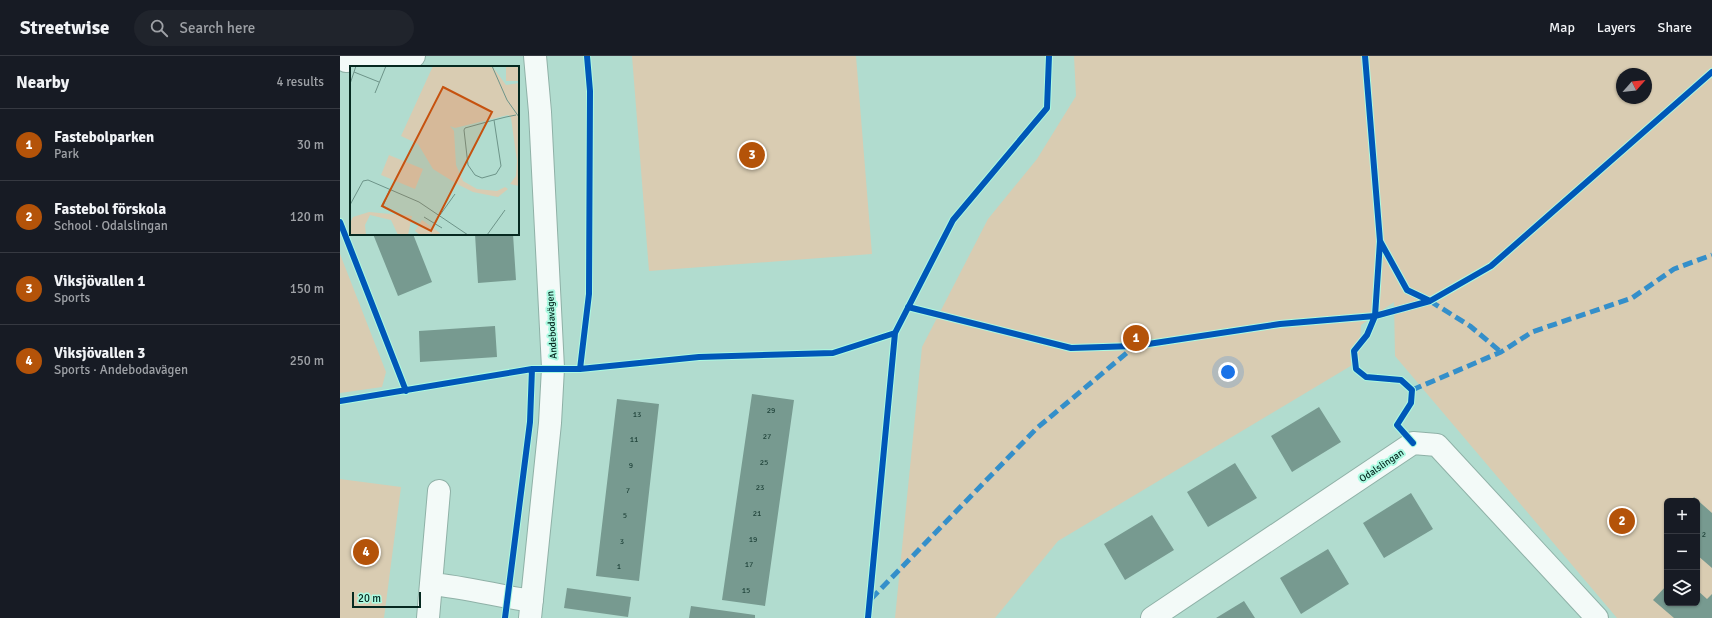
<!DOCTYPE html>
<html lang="en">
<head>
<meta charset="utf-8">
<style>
	:root { --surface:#171b24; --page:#20242c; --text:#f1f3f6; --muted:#9ea1a6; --line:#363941; --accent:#b45309 }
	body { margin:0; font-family:Signika,sans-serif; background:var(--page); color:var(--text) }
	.controls { position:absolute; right:12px; bottom:12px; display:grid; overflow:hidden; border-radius:6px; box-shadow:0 1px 3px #0004 }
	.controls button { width:36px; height:36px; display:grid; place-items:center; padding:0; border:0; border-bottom:1px solid var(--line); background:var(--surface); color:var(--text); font:20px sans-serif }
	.compass { position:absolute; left:1276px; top:12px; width:36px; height:36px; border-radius:50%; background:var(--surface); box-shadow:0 1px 3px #0004; rotate:63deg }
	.scale { position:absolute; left:12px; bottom:10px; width:69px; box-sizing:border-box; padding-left:4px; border:2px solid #062920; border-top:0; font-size:11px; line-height:14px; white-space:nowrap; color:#062920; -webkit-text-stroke:3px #acfbe2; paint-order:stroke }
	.you { position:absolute; left:888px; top:316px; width:14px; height:14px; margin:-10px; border:3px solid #fff; border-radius:50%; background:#1a73e8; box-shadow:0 0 0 6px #1a73e833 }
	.badge { display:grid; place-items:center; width:26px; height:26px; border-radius:50%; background:var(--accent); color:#fff; font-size:13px; font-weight:700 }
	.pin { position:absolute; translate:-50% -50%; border:2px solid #fff; box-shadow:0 1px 4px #0006 }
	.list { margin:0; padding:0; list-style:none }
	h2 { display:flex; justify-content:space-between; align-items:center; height:52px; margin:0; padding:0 16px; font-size:17px }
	h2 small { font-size:13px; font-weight:400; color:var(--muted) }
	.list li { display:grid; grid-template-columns:26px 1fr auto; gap:12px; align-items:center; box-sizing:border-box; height:72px; padding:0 16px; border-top:1px solid var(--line) }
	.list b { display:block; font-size:15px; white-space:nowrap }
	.list p { margin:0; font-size:13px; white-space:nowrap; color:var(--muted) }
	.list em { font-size:13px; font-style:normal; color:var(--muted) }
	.icon { flex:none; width:22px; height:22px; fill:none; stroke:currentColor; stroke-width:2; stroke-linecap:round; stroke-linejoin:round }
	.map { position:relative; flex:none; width:1372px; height:562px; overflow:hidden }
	header { display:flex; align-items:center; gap:24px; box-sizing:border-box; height:56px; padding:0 20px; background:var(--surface); border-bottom:1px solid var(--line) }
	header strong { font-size:19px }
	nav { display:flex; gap:22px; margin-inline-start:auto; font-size:14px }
	.search { width:280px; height:36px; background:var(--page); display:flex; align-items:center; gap:10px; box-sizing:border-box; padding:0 14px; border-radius:22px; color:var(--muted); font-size:15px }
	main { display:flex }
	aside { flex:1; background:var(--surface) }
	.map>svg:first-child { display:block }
	.green { fill:#d9ccb2; fill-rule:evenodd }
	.building { fill:#779a90 }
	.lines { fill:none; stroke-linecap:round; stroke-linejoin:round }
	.minor-casing { stroke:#8fb1a7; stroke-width:24 }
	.minor { stroke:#f3faf8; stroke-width:22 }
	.quiet { stroke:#348fca; stroke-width:5; stroke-dasharray:10 5; stroke-linecap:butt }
	.cycleway-casing { stroke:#acfbe2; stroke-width:8 }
	.cycleway { stroke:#0057b8; stroke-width:6 }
	.labels { text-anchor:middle; stroke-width:4; stroke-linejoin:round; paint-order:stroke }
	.number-label { font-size:8px; fill:#22453c }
	.street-label { font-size:10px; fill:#062920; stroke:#acfbe2 }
	.inset-road { fill:none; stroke:#6d9489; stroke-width:1 }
	.view { fill:#c6520f; fill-opacity:0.15; stroke:#c6520f; stroke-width:2 }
	.inset-edge { fill:none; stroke:#062920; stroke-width:2 }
</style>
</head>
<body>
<header>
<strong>Streetwise</strong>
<div class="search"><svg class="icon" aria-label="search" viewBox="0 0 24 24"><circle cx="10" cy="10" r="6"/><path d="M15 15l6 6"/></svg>Search here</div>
<nav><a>Map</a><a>Layers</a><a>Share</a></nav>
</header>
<main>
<aside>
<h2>Nearby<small>4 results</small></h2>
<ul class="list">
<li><span class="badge">1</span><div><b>Fastebolparken</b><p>Park</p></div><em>30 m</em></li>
<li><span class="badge">2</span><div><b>Fastebol förskola</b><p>School · Odalslingan</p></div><em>120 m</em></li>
<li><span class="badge">3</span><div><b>Viksjövallen 1</b><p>Sports</p></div><em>150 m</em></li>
<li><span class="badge">4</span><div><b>Viksjövallen 3</b><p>Sports · Andebodavägen</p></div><em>250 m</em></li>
</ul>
</aside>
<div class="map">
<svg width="1372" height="562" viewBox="0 0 1372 562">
	<rect width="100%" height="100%" fill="#b1dccf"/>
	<path class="green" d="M292 0H516L532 198 309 215Z
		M734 0H1372V562H1277L1055 300 1054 246 1021 269 1019 305 718 485 655 562H555L582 291 648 163 697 103 736 40ZM1282 18H1306V42H1282ZM1327 445H1357V547H1327Z
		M0 198 46 316 42 331 0 337Z
		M0 423 61 431 44 562H0Z"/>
	<path class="building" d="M33 178H73L92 226 58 240Z
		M135 178H173L176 224 138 227Z
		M155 270 157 301 80 306 79 275Z
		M412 338 454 344 425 550 382 544Z
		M277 343 319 348 299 525 256 520Z
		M979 351 1001 386 952 416 931 380Z
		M895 407 917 442 868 471 847 436Z
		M1071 437 1093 473 1044 502 1023 467Z
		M1354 441 1372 457V512L1357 499V445H1351Z
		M812 459 834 494 785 524 764 488Z
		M988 493 1009 528 961 558 940 522Z
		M1327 529V547H1357V534L1367 543 1372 538V562H1334L1313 544Z
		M227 532 291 541 288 561 224 552Z
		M904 545 915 562H876Z
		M351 550 415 559V562H349Z"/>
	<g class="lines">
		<g class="minor-casing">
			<path id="minor" d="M6 5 74 0
				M91 528C125 531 158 540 192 545
				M88 562 99 435
				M190 562 210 367 213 312 200 56 195 0
				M812 562 1073 387 1097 389 1257 562"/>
		</g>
		<use href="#minor" class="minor"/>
		<path class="quiet" d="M1090 245 1130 270 1161 296
			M1072 334 1161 296 1192 276 1292 242 1334 213 1372 199
			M531 543 697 372 795 290"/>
		<g class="cycleway-casing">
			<path id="cycleway" d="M1025 0 1040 185 1035 260 1027 279 1014 295 1016 313 1026 321 1061 324 1072 334 1071 347 1057 369 1073 387
				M0 166 66 335
				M1040 185 1067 234 1090 245
				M568 251 731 292 795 290 940 268 1035 260 1090 245 1151 210 1372 16
				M240 313 249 238 250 35 247 0
				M0 345 192 313H240L359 301 493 297 555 277
				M165 562 190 366 192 313
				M528 562 555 277 613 164 707 52 709 0"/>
		</g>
		<use href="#cycleway" class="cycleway"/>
	</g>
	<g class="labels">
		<g class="number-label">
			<text x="431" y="357">29</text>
			<text x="297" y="361">13</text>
			<text x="427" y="383">27</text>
			<text x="294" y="386">11</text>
			<text x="424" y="409">25</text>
			<text x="291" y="412">9</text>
			<text x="420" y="434">23</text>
			<text x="288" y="437">7</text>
			<text x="417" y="460">21</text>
			<text x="285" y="462">5</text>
			<text x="1364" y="481">2</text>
			<text x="413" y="486">19</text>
			<text x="282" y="488">3</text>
			<text x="409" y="511">17</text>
			<text x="279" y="513">1</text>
			<text x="406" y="537">15</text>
		</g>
		<g class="street-label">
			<text transform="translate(211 269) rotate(-93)" y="4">Andebodavägen</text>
			<text transform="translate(1041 409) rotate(-34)" y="4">Odalslingan</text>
		</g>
	</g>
	<g transform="translate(10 10)">
		<rect width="169" height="169" fill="#b1dccf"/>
		<path d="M83 0H142L156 19 169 17V120L160 118 166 110 167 95 161 52 158 49 105 62 100 60 104 65 106 99 113 115 127 123 147 125 155 121 158 123 148 131 123 126 107 118 83 103 68 78 51 70ZM156 0H169V15H156ZM39 89 73 103 65 123 31 109ZM19 146 62 150 58 169H48L41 154 20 149 15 159 16 169H0V157L3 151ZM72 154 90 167 89 169H70L65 165Z" fill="#d9ccb2"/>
		<path class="inset-road" d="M142 0 157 34 169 51M4 6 29 16M0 18 6 0M25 27 36 0M144 54 151 100 146 108 132 112 125 109 118 99 114 64 115 62 144 54 156 51 166 49M0 139 13 115 18 114 69 136 118 169M33 140 40 123M90 149 105 128M74 151 92 162M137 169 155 144"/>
		<path class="view" d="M93 21 142 46 81 165 32 140Z"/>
		<rect width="169" height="169" class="inset-edge"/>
	</g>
</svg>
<div class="controls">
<button>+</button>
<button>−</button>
<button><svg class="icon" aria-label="layers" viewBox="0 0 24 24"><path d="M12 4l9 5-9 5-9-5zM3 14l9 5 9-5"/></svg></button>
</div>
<svg class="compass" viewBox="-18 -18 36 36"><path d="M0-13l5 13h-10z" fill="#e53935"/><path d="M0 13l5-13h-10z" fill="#9ea1a6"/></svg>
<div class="scale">20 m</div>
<div class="you"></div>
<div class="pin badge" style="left:796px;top:282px">1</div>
<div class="pin badge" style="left:1282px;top:465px">2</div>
<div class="pin badge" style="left:412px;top:99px">3</div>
<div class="pin badge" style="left:26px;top:496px">4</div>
</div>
</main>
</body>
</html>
